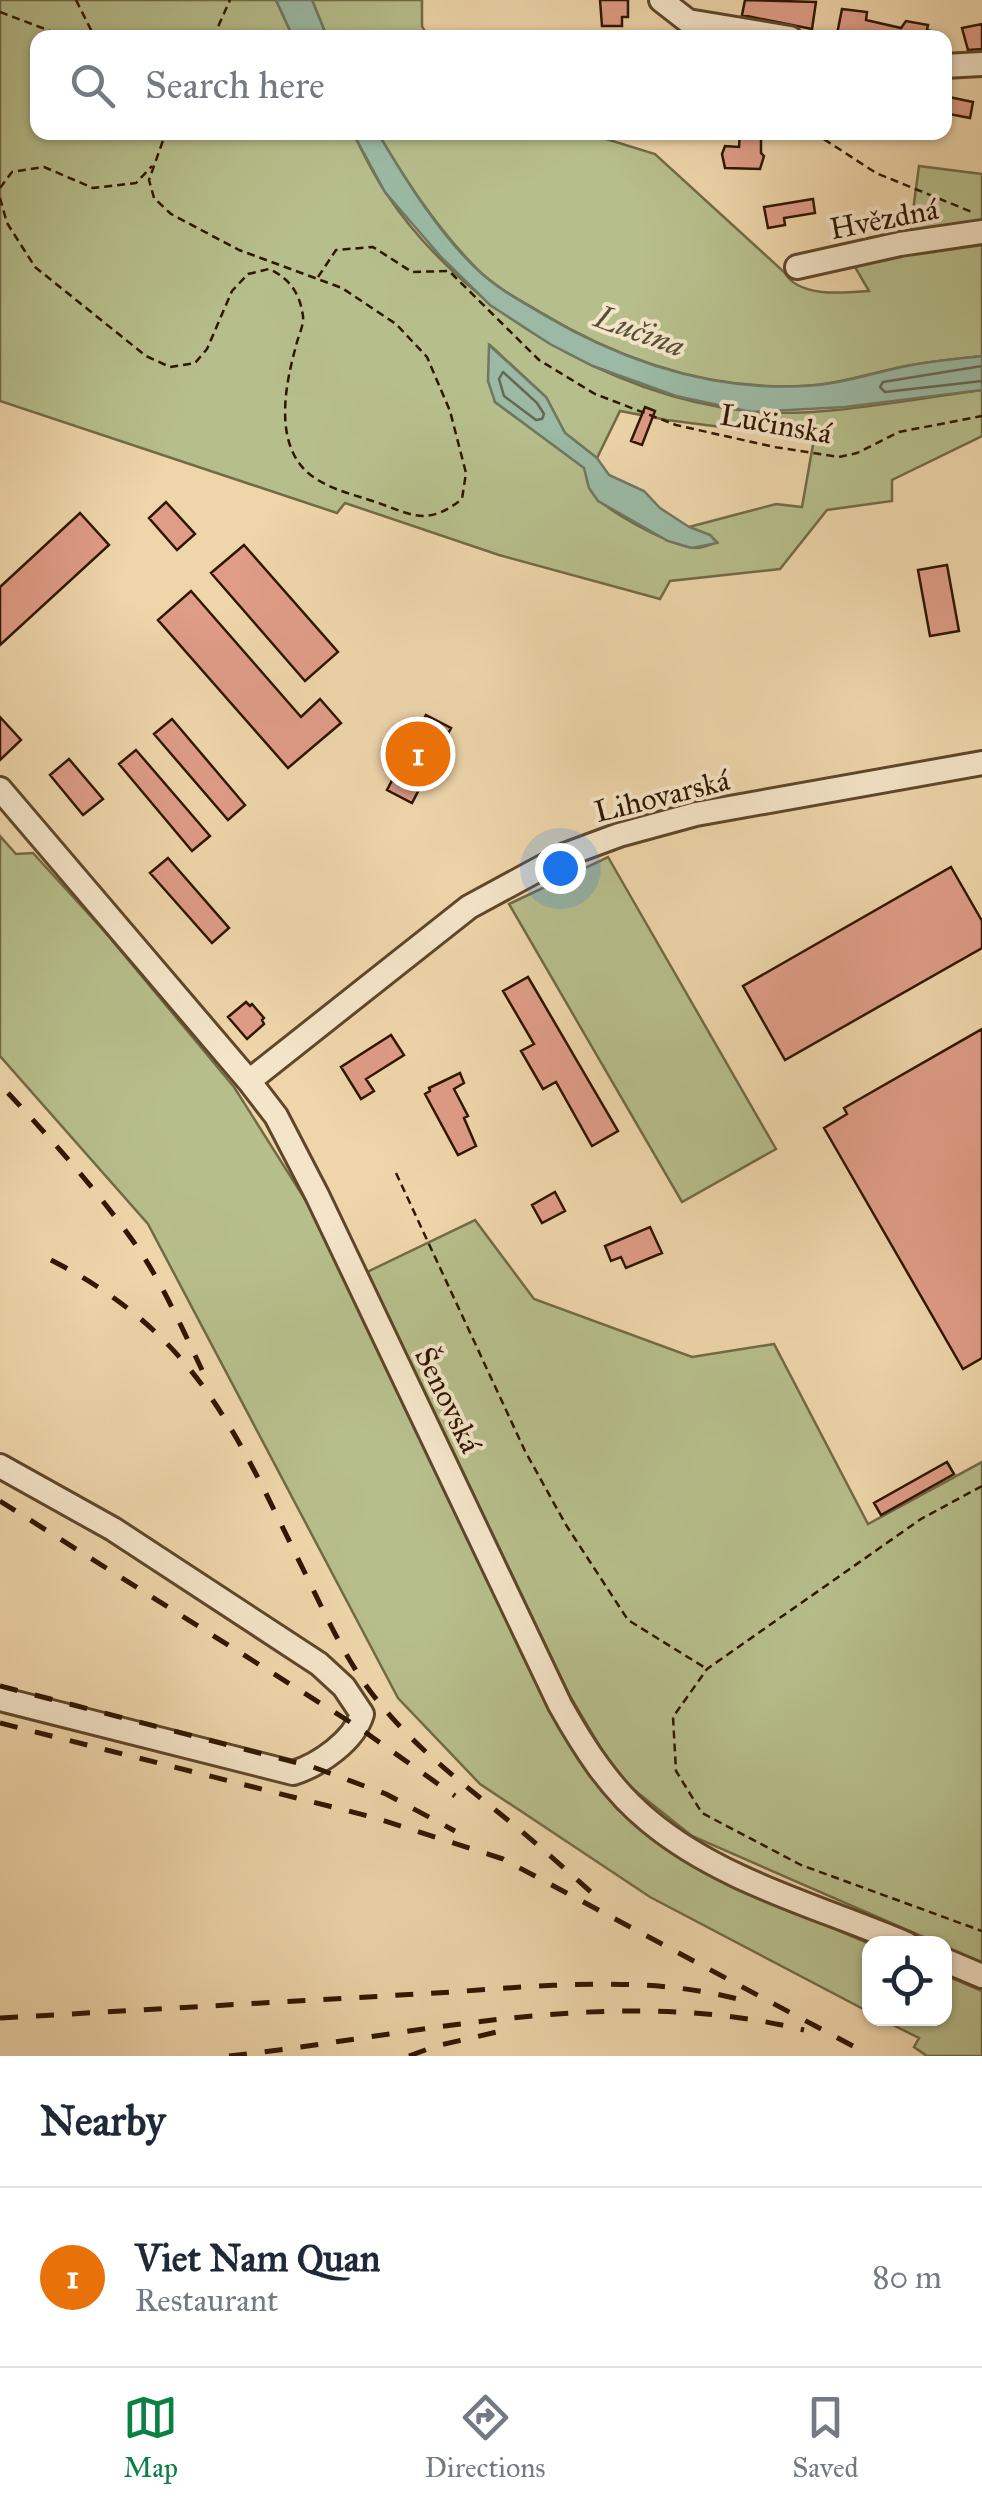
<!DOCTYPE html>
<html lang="en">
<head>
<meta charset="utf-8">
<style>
	:root { --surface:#fff; --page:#f6f6f7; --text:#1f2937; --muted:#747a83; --line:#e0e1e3; --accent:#0b8043 }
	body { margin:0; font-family:"IM FELL Great Primer",serif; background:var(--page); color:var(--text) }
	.controls { position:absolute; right:30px; bottom:30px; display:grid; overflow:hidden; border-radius:20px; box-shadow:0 2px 8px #0004 }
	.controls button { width:90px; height:90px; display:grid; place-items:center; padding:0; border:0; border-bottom:2px solid var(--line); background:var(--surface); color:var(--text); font:50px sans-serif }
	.you { position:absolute; left:560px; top:868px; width:35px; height:35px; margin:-25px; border:8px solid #fff; border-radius:50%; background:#1a73e8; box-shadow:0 0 0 15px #1a73e833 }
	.badge { display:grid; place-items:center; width:65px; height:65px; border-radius:50%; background:var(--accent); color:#fff; font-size:32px; font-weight:700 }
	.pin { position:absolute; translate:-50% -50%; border:5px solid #fff; box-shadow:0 2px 10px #0006 }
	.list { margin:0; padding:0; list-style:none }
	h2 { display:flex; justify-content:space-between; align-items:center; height:130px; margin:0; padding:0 40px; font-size:42px }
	h2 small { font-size:32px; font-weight:400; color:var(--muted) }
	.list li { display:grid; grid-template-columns:65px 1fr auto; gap:30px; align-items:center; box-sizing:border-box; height:180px; padding:0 40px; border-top:2px solid var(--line) }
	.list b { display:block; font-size:38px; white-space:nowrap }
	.list p { margin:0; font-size:32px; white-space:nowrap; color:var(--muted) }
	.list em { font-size:32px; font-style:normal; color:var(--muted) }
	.icon { flex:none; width:55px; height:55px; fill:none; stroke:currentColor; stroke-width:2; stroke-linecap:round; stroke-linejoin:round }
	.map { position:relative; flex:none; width:982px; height:2056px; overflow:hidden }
	.search { position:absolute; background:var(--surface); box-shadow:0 2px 8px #0004; left:30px; right:30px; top:30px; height:110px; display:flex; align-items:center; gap:25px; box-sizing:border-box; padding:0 35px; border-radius:20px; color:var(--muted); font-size:38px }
	.sheet { height:310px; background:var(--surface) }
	nav { display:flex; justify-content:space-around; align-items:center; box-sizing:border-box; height:140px; border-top:2px solid var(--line); background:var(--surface); font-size:28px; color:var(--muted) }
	nav a { display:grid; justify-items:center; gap:5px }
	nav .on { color:var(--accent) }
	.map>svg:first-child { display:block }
	.green { fill:#b6be8b; stroke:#726a46; stroke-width:2.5; fill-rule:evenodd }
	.water { fill:#9bb9a4; stroke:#707862; stroke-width:2.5 }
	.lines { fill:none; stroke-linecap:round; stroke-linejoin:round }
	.shore { stroke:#656852; stroke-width:2.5 }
	.building { fill:#df9c86; stroke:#2f1600; stroke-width:2.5 }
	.minor-casing { stroke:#5f462a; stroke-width:28 }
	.path { stroke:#2f1600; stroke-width:2.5; stroke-dasharray:8 5; stroke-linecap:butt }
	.minor { stroke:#f4e4c8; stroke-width:22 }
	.rail { stroke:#2f1600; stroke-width:5; stroke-dasharray:18 18; stroke-linecap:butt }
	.labels { text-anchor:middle; stroke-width:8; stroke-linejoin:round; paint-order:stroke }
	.street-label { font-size:30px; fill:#2f1600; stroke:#f4e4c8 }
	.water-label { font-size:32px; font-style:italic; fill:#554f39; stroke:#f4e4c8 }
</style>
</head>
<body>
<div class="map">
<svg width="982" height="2056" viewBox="0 0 982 2056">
	<rect width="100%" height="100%" fill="#eed5aa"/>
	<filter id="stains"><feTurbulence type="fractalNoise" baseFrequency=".002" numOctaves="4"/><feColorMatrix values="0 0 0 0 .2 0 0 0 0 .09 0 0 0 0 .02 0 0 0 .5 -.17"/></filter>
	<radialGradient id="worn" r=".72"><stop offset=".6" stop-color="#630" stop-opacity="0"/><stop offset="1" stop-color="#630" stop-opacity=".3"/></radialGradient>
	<path class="green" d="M0 0H276L293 37 38 38V132L353 133C363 152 373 174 386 193 462 308 610 396 747 411 815 419 913 399 982 390V436L892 480V501L827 510 780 569 670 581 660 599 499 555 345 503 337 513 0 401ZM491 346 546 397 565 433 597 458 620 411 667 420 814 439 802 507 776 504 689 527 710 535 717 542C710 545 701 548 694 548 673 547 601 509 591 491 587 484 586 475 585 468L495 402Z
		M312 0H422V26L428 37H327Z
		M378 133H587L655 154 784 272C799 298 843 293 869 291L852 262 982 238V356C957 359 931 361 906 366 871 373 836 385 801 386 706 390 620 360 540 312 518 299 495 287 477 269 438 229 405 180 378 133Z
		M919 166 982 174V226L910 233Z
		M0 836 16 854 33 853 105 932 234 1087 308 1204 539 1686 617 1809 728 1883 870 1944 869 2012 650 1897 480 1784 398 1698 148 1224 0 1056Z
		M608 857 776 1149 682 1202 509 904Z
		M475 1220 534 1299 692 1357 774 1344 868 1524 982 1462V1963L945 1947 944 1944 937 1943 692 1836 618 1777 570 1696 367 1272Z
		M945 1975 982 1991V2056H927L914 2047 919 2038 881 2019 944 2018Z"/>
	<path class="water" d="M276 0H312L327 37H293Z
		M353 133H378C405 179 441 237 481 273 500 290 522 302 544 315 622 361 711 391 803 386 838 385 872 373 907 366 932 361 957 359 982 356V390L845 407 751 412 676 396 593 366 550 344 490 305 441 257 385 192Z
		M489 345 546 397 565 433 597 458 609 475 644 491 660 508 689 527 710 535 717 543 692 548 668 541 598 501 589 488 584 468 495 402 488 381Z"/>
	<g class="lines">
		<path class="shore" d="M982 366 883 382 880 387 885 392 982 381
			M503 372 537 403 544 414 542 419 536 420 504 396 499 379Z"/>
	</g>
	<path class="building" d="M600 0H628V17H622V26H602Z
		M745 0 816 2 812 29 742 15Z
		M842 9 867 12 866 20 901 28 906 21 928 25 927 30 936 32 935 38H854L837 34Z
		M982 24V49L968 50 962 28Z
		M944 96 973 102 970 118 949 114V109L944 108Z
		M740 132H761V153L764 156 760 169 725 168 722 154 725 146 739 147Z
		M813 199 815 213 784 218 785 225 768 228 764 207Z
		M645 407 655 411 642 445 631 441Z
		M166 502 195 534 177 550 149 518Z
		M80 513 109 545 0 645V587Z
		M244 545 338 652 305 681 211 573Z
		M947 565 959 631 930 636 918 570Z
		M191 591 301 717 320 699 341 723 288 768 158 620Z
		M426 715 451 728 412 803 387 790Z
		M0 717 21 740 0 760Z
		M172 719 245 805 228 820 154 734Z
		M136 750 210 836 192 851 119 764Z
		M69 759 103 799 83 815 50 775Z
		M168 858 229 928 212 943 150 873Z
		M951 867 982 921V948L785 1060 743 986Z
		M528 977 618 1131 592 1146 556 1082 543 1089 521 1051 534 1044 503 991Z
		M246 1002 250 1006 252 1004 264 1018 262 1020 264 1024 247 1039 228 1017Z
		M982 1029V1358L963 1369 824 1128 847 1114 844 1108Z
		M391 1035 404 1055 366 1079 374 1091 361 1099 341 1067Z
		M460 1073 464 1083 454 1089 468 1116 464 1118 476 1146 458 1155 425 1094 430 1091 429 1088Z
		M555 1192 565 1211 542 1223 532 1205Z
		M650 1227 662 1253 626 1268 621 1257 611 1261 605 1246Z
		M947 1462 954 1474 881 1515 874 1503Z"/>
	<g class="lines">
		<g class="minor-casing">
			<path id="minor" d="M661 0 688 21 790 38
				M944 66 982 64
				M797 267 900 244 982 232
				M0 789 249 1081 276 1116 317 1195 560 1705C584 1748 610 1789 649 1821 722 1882 821 1907 907 1944
				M249 1081 469 907 565 855 619 835 696 814 982 763
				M0 1466 113 1529 319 1664 344 1687 362 1714C354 1741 319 1765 293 1773L0 1699
				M944 1960 982 1976"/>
		</g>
		<path class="path" d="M76 0 95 38
			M0 12 69 38
			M213 38 230 0
			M813 132 876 173 972 212
			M0 188 12 172 44 167 93 188 136 183 152 166
			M0 198 7 223 35 267 146 356 170 367 195 363 207 349 232 291 248 274 269 269C289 278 300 293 303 316 304 326 298 336 296 346 284 389 272 453 318 480 337 492 363 497 384 505 418 518 431 523 462 499L466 473 450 411 427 357 396 324 342 288 239 250 171 214 154 198 149 180 166 132
			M318 277 336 250 373 247 412 272 449 271 539 360 595 394 676 425 774 447 839 457 857 453 899 432 982 416
			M396 1173 525 1451 566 1525 628 1620 707 1669
			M982 1486 921 1519 707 1669 673 1717 676 1771 702 1813 801 1865 982 1931"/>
		<use href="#minor" class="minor"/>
		<path class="rail" d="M8 1093C52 1140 95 1188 133 1241 161 1280 181 1326 202 1370
			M51 1260C200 1336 237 1436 307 1577 325 1614 342 1651 365 1684 405 1741 461 1782 514 1825 543 1849 572 1875 600 1900
			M0 1501 358 1727 455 1796
			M0 1686 313 1767 386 1794 455 1831
			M0 1723 376 1818 503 1859 864 2052
			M0 2018C140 2010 279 2002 419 1994 528 1988 646 1971 752 2003
			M229 2056C420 2035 612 1983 804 2030
			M409 2056 436 2046 497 2032"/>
	</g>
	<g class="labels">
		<g class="street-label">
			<text transform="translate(884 219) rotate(-11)" y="10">Hvězdná</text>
			<text transform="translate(776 424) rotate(10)" y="10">Lučinská</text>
			<text transform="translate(662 796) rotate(-14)" y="10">Lihovarská</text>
			<text transform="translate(448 1400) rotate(64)" y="10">Šenovská</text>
		</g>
		<g class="water-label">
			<text transform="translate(640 331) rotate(20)" y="11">Lučina</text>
		</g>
	</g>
	<rect width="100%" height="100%" filter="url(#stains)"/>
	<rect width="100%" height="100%" fill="url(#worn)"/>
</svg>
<div class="controls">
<button><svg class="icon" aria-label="locate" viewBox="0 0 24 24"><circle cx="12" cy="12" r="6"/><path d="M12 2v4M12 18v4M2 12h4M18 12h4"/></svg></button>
</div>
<div class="you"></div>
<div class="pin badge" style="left:418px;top:754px;background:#e8710a">1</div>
<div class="search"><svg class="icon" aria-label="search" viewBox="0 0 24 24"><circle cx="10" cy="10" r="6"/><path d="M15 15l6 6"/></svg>Search here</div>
</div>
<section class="sheet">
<h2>Nearby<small></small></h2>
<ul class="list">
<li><span class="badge" style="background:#e8710a">1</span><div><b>Viet Nam Quan</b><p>Restaurant</p></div><em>80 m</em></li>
</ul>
</section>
<nav>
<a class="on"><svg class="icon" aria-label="map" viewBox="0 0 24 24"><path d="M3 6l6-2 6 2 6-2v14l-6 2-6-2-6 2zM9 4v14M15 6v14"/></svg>Map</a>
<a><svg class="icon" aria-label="directions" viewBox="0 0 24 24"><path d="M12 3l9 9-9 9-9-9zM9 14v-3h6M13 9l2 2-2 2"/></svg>Directions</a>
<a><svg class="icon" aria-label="saved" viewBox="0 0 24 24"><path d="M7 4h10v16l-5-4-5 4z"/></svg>Saved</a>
</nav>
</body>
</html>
